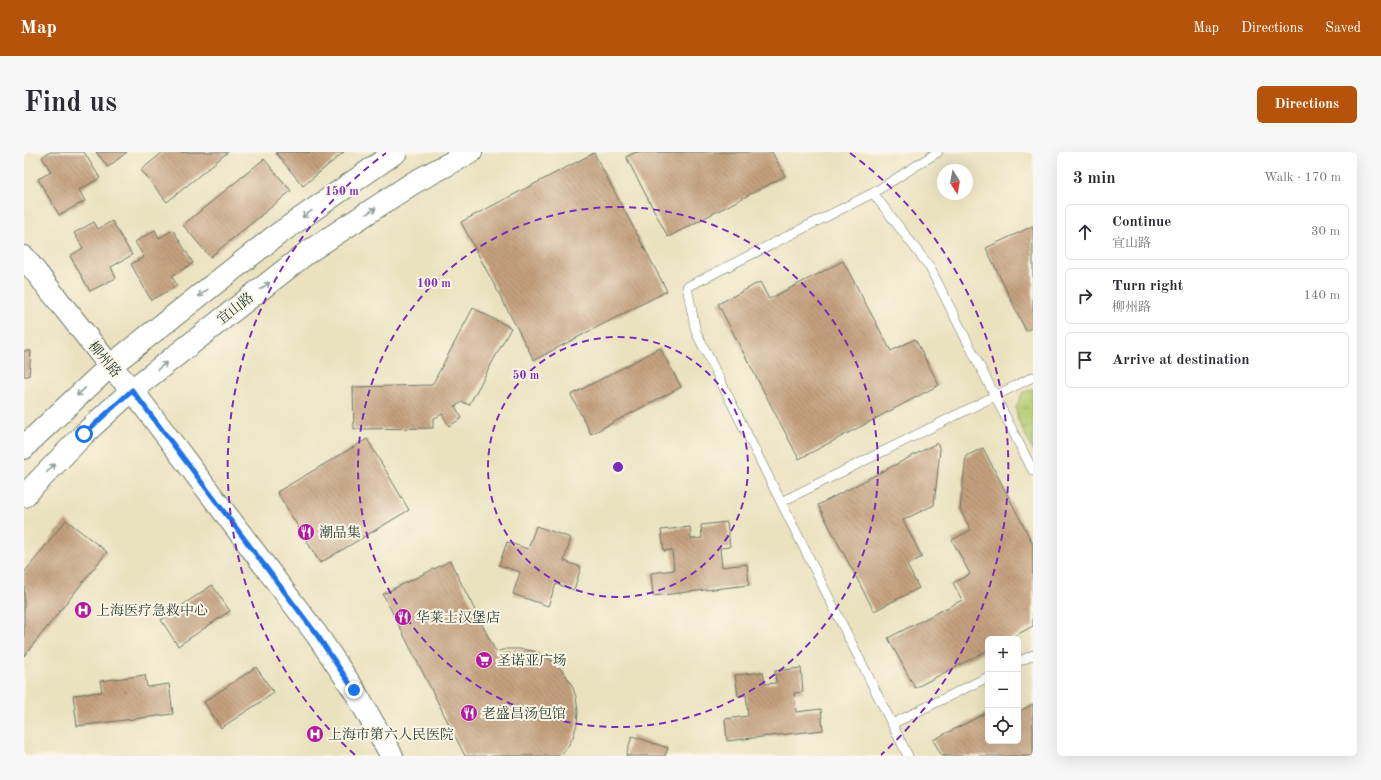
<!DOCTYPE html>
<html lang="en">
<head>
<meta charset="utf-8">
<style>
	:root { --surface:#fff; --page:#f7f7f7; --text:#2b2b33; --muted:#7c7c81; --line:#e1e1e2; --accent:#b45309 }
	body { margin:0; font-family:"Old Standard TT","Noto Serif SC",serif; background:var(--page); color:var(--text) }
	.controls { position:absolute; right:12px; bottom:12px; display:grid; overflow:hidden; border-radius:6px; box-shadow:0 4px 16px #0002 }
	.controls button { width:36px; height:36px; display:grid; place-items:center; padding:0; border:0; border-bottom:1px solid var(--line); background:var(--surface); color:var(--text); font:20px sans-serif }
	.compass { position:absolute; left:913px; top:12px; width:36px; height:36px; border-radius:50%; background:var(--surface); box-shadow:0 4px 16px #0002; rotate:169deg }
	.stop { position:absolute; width:12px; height:12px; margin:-9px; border:3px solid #1a73e8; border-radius:50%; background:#fff }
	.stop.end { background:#1a73e8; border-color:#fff; box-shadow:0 1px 4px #0008 }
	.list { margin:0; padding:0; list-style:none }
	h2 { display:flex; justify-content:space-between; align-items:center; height:52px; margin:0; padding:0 16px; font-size:17px }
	h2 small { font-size:13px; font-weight:400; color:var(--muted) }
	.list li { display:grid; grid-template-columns:26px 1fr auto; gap:12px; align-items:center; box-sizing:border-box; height:56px; margin:0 8px 8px; padding:0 8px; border:1px solid var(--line); border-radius:6px }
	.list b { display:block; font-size:15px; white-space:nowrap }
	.list p { margin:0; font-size:13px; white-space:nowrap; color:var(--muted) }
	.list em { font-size:13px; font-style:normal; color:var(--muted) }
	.icon { flex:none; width:22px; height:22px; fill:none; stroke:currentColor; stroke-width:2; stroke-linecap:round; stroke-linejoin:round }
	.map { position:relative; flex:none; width:1009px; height:604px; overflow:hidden; border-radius:6px }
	header { display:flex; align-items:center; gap:24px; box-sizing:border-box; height:56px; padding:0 20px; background:var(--accent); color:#fff }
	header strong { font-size:19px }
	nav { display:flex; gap:22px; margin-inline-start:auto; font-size:14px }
	.intro { display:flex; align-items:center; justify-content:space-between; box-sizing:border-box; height:96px; padding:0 24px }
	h1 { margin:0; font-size:28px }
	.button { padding:10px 18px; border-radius:6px; background:var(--accent); color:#fff; font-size:14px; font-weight:700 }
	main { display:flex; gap:24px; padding:0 24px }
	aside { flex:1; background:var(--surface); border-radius:6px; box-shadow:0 4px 16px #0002 }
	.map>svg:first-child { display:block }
	.grass { fill:url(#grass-tufts); stroke:#688350 }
	.building { fill:url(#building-back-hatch) }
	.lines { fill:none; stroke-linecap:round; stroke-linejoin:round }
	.lane-casing { stroke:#667765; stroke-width:10 }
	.secondary-casing { stroke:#667765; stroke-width:24 }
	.lane { stroke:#fff; stroke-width:9 }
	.secondary { stroke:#fff; stroke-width:22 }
	.oneway { stroke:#8f9e9a }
	.route { stroke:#1a73e8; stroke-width:5 }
	.ring { fill:none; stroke:#7b2cbf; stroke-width:2; stroke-dasharray:7 5 }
	.labels { text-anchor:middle; stroke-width:4; stroke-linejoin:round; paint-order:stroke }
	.street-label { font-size:14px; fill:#1f3d34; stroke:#fcf5e5 }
	.poi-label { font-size:14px; fill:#1f3d34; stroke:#fcf5e5; text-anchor:start }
	.centre { fill:#7b2cbf; stroke:#fcf5e5; stroke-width:2 }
	.ring-label { font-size:12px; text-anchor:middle; font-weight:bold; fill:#7b2cbf; stroke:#fcf5e5; stroke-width:4; stroke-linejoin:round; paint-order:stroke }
</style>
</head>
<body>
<header>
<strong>Map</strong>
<nav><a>Map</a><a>Directions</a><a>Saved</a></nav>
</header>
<div class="intro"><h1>Find us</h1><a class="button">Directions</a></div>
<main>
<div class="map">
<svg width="1009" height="604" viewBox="0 0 1009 604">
	<defs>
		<pattern id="grass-tufts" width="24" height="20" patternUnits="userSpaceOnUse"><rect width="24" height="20" fill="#b2c96d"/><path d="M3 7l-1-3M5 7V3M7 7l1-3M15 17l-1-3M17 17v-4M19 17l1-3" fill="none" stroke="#90a45a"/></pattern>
		<pattern id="building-back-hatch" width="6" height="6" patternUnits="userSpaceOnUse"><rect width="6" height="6" fill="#c4a07f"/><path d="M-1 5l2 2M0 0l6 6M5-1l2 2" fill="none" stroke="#9f8469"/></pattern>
	</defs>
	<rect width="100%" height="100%" fill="#fcf5e5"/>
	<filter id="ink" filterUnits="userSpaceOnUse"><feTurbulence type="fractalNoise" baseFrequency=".025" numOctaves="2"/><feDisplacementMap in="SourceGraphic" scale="8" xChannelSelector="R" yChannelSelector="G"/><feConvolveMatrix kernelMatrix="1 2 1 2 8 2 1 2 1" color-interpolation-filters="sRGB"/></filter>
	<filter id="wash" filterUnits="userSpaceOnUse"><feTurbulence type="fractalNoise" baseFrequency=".012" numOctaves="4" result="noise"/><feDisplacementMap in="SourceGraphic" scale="16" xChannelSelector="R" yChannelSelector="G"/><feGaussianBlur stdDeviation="0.9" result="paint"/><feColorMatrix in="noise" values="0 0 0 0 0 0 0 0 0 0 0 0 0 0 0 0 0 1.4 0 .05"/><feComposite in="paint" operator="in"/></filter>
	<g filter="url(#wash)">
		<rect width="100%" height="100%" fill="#eae2bf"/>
		<path class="grass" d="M1009 236V299L994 268 992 256 998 241Z"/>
		<g id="blocks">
			<path class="building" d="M26 0H60L76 26 55 38 61 49 35 63 14 27 27 20 18 5Z
				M72 0H103L84 15Z
				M139 0H204L143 50 117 18Z
				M254 0H320L279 34 252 1Z
				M612 0H748L761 24 644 85 602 5Z
				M570 1 643 139 510 208 437 70Z
				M240 7 267 39 186 105 159 73Z
				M88 69 108 103 87 115 92 126 66 139 46 104 59 96 50 81 70 70 74 77Z
				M1009 74V175L1002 179 962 96Z
				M131 78 135 86 149 78 169 111 148 124 153 134 127 148 107 112 120 105 111 90Z
				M819 109 867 199 891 187 915 233 775 307 694 152 736 130 745 147Z
				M449 156 487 176 445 253 439 250 431 254 438 266 425 274 418 262 409 267V276L330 277 329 235 408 233Z
				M636 196 657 235 567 282 547 243Z
				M0 199H7L5 224H0Z
				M343 287 385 358 296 411 253 340Z
				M913 291 916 298 910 353 879 368 898 405 883 413 895 436 850 459 794 353Z
				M959 296 1009 392V474L985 487H964V498L891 536 864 486 938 448 929 431 946 422 928 388 947 378 936 358 942 304Z
				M42 368 83 400 0 504V421Z
				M703 370 706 395 696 396 698 415 723 412 725 433 629 444 627 421 650 418 648 398 640 399 637 378 666 375 667 387 678 386 677 373Z
				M512 374 547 386 540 409 557 415 550 438 532 432 524 454 489 442 496 420 475 413 483 390 504 397Z
				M426 409 472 500 482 497H496L509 499 521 504 532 512 541 522 548 533 552 545 554 559 553 572 549 585 543 596 536 604H441L359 442Z
				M188 433 206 459 154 494 137 468Z
				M232 515 250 541 197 576 180 550Z
				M777 516 779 540 770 541 772 560 797 557 799 578 703 589 701 567 724 564 722 543 714 544 711 523 739 520 741 532 752 531 751 519Z
				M121 523 123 535 145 532 149 562 53 574 49 543 78 540 76 529Z
				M1009 552V604H918L909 588 964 560V589H994V560Z
				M608 584 644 596 641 604H602Z"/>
		</g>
	</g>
	<g filter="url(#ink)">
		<use href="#blocks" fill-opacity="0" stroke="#667765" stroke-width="1"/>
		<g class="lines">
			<g class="lane-casing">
				<path id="lane" d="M849 41 905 114 1009 319
					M757 350 1009 225
					M994 510 1009 503
					M868 572 964 525
					M884 604 672 180 663 135 849 41 914 0"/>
			</g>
			<g class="secondary-casing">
				<path id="secondary" d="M0 105 86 214 108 238 293 483 330 538 368 604
					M0 296 5 290 86 214 250 85 372 0
					M0 344 60 282 108 238 284 100 389 31 447 0"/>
			</g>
			<use href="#lane" class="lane"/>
			<use href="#secondary" class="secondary"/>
		</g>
		<defs><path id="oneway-shaft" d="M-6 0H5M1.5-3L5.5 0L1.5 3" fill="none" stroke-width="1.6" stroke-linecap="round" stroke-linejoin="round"/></defs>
		<g class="oneway">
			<use href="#oneway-shaft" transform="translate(347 59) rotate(-34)"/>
			<use href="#oneway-shaft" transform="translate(283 62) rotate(145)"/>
			<use href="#oneway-shaft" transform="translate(241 134) rotate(-38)"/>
			<use href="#oneway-shaft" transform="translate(179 141) rotate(142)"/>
			<use href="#oneway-shaft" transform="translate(138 214) rotate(-38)"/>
			<use href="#oneway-shaft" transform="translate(57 240) rotate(137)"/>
			<use href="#oneway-shaft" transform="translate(27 316) rotate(-46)"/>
		</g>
	</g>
	<g class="lines" filter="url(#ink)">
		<path class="route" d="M60 282 108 238 293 483 330 538"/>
	</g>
	<g class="ring">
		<circle cx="594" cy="315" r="130"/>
		<circle cx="594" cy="315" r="260"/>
		<path d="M331 603A390 390 0 0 1 362 1M826 1A390 390 0 0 1 857 603"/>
	</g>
	<defs>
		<g id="restaurant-disc" transform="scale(0.9)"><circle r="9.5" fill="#b5179e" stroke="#fcf5e5"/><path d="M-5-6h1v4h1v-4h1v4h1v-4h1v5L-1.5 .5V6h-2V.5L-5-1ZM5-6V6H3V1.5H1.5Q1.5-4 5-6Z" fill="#fff"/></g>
		<g id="hospital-disc" transform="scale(0.9)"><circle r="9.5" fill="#b5179e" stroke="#fcf5e5"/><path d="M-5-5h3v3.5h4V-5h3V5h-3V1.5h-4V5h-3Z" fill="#fff"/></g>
		<g id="supermarket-disc" transform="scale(0.9)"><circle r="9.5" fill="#b5179e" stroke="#fcf5e5"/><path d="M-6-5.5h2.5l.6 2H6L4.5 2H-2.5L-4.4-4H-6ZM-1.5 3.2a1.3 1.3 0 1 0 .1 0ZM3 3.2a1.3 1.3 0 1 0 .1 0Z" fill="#fff"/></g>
	</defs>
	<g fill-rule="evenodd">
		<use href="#restaurant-disc" x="282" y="380"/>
		<use href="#hospital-disc" x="59" y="458"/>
		<use href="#restaurant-disc" x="379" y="465"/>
		<use href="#supermarket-disc" x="460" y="508"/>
		<use href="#restaurant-disc" x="445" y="561"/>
		<use href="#hospital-disc" x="291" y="582"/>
	</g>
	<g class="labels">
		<g class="street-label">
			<text transform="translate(211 156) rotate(-38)" y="5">宜山路</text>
			<text transform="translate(81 207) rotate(50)" y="5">柳州路</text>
		</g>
		<g class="poi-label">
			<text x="295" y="385">潮品集</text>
			<text x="72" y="463">上海医疗急救中心</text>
			<text x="392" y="470">华莱士汉堡店</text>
			<text x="473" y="513">圣诺亚广场</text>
			<text x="458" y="566">老盛昌汤包馆</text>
			<text x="304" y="587">上海市第六人民医院</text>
		</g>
	</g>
	<circle cx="594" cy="315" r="6" class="centre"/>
	<g class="ring-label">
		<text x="318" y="43">150 m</text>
		<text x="410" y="135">100 m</text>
		<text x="502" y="227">50 m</text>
	</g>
</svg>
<div class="controls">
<button>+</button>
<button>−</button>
<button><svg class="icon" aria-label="locate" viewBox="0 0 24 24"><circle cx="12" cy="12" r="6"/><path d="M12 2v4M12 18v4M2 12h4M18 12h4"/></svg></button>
</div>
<svg class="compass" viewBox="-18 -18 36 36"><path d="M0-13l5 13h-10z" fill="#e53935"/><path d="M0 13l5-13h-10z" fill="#7c7c81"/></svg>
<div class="stop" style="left:60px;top:282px"></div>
<div class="stop end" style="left:330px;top:538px"></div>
</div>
<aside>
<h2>3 min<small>Walk · 170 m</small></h2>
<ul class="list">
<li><svg class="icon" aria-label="ahead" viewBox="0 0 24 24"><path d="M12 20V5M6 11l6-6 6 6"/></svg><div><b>Continue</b><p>宜山路</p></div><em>30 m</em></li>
<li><svg class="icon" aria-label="right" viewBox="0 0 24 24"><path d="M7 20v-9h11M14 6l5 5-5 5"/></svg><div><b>Turn right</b><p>柳州路</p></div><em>140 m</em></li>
<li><svg class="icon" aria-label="arrive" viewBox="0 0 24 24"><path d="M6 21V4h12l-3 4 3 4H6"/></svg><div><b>Arrive at destination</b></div></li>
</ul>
</aside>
</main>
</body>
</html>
